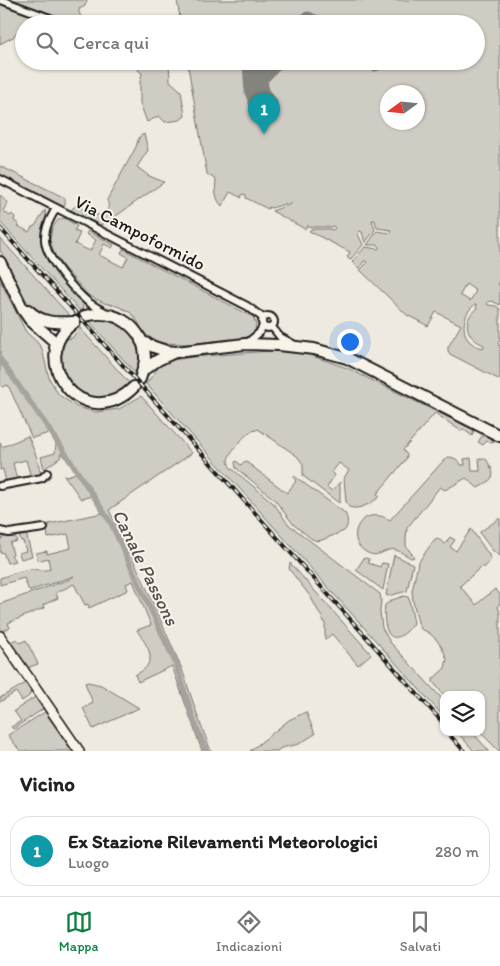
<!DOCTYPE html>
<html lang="it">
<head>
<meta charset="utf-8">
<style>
	:root { --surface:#fff; --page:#f6f6f6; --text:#222; --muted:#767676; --line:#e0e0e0; --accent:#0b8043 }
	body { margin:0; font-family:Itim,sans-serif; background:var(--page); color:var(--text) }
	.controls { position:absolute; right:15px; bottom:15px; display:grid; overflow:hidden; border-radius:10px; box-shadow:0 1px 4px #0004 }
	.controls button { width:45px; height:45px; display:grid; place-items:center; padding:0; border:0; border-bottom:1px solid var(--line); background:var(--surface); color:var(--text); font:25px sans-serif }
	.compass { position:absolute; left:380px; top:85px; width:45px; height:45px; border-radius:50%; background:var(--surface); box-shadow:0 1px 4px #0004; rotate:255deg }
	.you { position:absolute; left:349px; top:341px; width:18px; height:18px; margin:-12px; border:4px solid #fff; border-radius:50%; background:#1a73e8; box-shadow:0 0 0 8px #1a73e833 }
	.badge { display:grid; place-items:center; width:32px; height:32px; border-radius:50%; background:var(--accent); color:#fff; font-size:16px; font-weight:700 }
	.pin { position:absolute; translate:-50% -41px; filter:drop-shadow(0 1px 2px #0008) }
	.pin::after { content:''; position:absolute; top:26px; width:18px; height:15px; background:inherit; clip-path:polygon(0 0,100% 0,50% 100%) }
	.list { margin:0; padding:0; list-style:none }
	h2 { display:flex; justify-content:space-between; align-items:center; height:65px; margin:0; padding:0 20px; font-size:21px }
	h2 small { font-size:16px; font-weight:400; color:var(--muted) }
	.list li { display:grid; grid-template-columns:32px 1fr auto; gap:15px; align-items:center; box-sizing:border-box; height:70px; margin:0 10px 10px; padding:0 10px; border:1px solid var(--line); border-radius:20px }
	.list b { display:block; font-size:19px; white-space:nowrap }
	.list p { margin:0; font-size:16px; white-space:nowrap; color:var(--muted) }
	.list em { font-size:16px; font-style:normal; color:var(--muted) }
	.icon { flex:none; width:28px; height:28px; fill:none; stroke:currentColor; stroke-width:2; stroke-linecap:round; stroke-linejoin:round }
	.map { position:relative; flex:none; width:500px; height:751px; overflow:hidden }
	.search { position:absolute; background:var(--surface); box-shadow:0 1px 4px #0004; left:15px; right:15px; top:15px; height:55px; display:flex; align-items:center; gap:12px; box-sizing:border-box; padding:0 18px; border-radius:28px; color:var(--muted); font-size:19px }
	.sheet { height:145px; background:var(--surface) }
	nav { display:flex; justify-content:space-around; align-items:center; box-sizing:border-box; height:70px; border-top:1px solid var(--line); background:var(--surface); font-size:14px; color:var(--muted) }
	nav a { display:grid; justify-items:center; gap:2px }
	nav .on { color:var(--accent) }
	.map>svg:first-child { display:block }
	.green { fill:#cfccc3; stroke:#767470; fill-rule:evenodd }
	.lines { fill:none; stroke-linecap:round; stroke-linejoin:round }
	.canal { stroke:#a6a39d; stroke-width:5.5 }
	.taxiway { stroke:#85837e; stroke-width:15 }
	.street-casing { stroke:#1c1c1c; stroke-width:10 }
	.secondary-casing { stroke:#1c1c1c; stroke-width:12 }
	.primary-casing { stroke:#1c1c1c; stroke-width:14 }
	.street { stroke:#f7f3e8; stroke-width:6 }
	.secondary { stroke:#f7f3e8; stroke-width:9 }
	.primary { stroke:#f7f3e8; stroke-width:10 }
	.rail-casing { stroke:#1c1c1c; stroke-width:4 }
	.rail { stroke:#f7f3e8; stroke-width:2; stroke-dasharray:5.5; stroke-linecap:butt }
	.labels { text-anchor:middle; stroke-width:4; stroke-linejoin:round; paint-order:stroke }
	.street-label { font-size:18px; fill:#1c1c1c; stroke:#f7f3e8 }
	.water-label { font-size:19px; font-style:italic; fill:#535250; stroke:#f7f3e8 }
</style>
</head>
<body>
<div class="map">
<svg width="500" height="751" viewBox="0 0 500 751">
	<rect width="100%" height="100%" fill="#eeeae0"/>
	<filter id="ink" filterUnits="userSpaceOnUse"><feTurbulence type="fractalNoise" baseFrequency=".02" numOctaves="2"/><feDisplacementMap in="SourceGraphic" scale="10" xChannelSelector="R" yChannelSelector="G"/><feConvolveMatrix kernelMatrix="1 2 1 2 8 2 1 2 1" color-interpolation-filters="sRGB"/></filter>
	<g filter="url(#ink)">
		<path class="green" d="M13 0H87L85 6 79 9C78 20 89 21 98 20L100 24H77Z
			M177 0H500V281L498 284 500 286V305L492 301 487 302 488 305 496 306 500 309V341L498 343 499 346 500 345V380L450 354 448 351V347L461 325 436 312 428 326 407 315 360 270 367 263 366 261H364L359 268 352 262 365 247 378 249 379 248 378 245H367L377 231 390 233 392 231 391 230 377 228 375 220H372L375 230 365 243 362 232 359 231 358 234 363 245 350 260 347 257 350 252 309 231 311 229H330L333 230 335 228 333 226 330 227H310L309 226H307L305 229 272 211 291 204 290 202 272 208 269 207 268 209 246 198V195L244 194 241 196 242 198 230 192 222 206C215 199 215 189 216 180L207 174 187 61H250L248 62 250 64C252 84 249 96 264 110L269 103C262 95 259 87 261 76L263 77 278 61H369L374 64 376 61H476V24H319L308 19 306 24H181ZM418 92V122H388V92ZM466 284 476 291 470 301 460 295ZM476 304 477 308C461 321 466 338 484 345V348C478 347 473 345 469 341 460 330 464 311 476 304Z
			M0 3 32 16 13 37 0 44Z
			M138 61H169L170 81 181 91 185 116 180 120 165 122 159 116 147 122 140 103V82L142 73 138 70Z
			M144 134 148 150 137 167 149 176 164 182 109 221 100 225 71 210 73 208 77 205C85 210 98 221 106 211 109 208 109 205 107 200L136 147 139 137Z
			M0 166 65 198C65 202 66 205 63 207L0 175Z
			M0 195 8 202 3 211 10 216 12 214 15 217 14 221 19 224 18 226 29 232 32 227 35 226 45 210C48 220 40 230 41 241 41 261 69 287 83 301L84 303 81 312 0 222Z
			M64 218 77 226 74 231 80 233 75 244 90 251 96 240 86 234 88 231 114 245 112 248 104 244 99 255 123 267 128 257 121 253 123 249 253 317 256 323 255 331 247 337 237 339 186 344 160 343 148 336 144 333 135 317 128 311 117 306 104 303 88 295 63 267 54 254 50 240 52 228 58 220Z
			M0 238 70 316 58 319 47 317 36 311 26 300 0 250Z
			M0 280 26 332 37 342 42 349 49 378 59 395 77 407 96 412 119 409 141 396 192 453 109 510 142 578 182 669 200 723 211 751H202L172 666 138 682 135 675C140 672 146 669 148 664 155 653 142 639 137 630L151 625 133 581 126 584 128 590 89 608 88 604 85 605 74 584 56 593 58 598 43 605 44 608 8 623 10 628 3 631 0 627V604L70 579 74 576 29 591 24 578 0 585V578C10 575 22 569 33 569 41 570 43 571 50 569L48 558 38 561 36 553 47 551V554L71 548 68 534 48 538 47 530 50 525H44L103 513 92 496 81 499 64 475 67 476 76 473 62 453 60 454 61 457 44 469 41 457 55 453 56 444 49 433 32 438 8 385 3 387 0 385Z
			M96 319C129 319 145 344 137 375L90 322Z
			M80 328 131 385C125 388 117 396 111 398 108 399 102 398 99 398 65 399 51 362 68 335L67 339 72 338Z
			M269 351 304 353 347 368 472 429 474 431 472 436 463 429 461 431 435 413 403 450 407 455 406 459 377 494 380 496C373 503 358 511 349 507L346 502 344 478 349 470 339 463 332 472 335 475 327 487 332 491 340 482V501L339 503 303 476V464L297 456 258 429C257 430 251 431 250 432 245 435 231 451 229 457 227 461 229 465 231 468L270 500 277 508 288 524 380 594 381 599 380 612 382 628 390 642 444 701V717L146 384 161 364 173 360 192 357Z
			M28 436 37 458 41 475 31 477 26 460 13 463 17 480 6 482 3 469 0 470V442L2 447Z
			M482 436H486L494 440H496L500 443 497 441 492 443 487 441 483 445 478 442Z
			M448 457C453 457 460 460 461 465H465L464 459 471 458 472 471H480L479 458 486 459C497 476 495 478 478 488L466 478 445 490 440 487 407 528 406 538V546L414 557 411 558C406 555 401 552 396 550 385 547 379 560 366 552 343 539 361 503 390 520L445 459Z
			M236 461 241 465 245 461 287 493 296 481 293 478 294 476 345 513C348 519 349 526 344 531L322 540 317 541 312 539 294 525 274 499 236 468 235 463Z
			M500 518V556L493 551 481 535 480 532Z
			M471 529 489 555 491 560 484 568 482 566 460 586 476 605 495 589 500 594V603L498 606 500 614V751H499L480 732 481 695H444L433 682V679L445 668 447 659C442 646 435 634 421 629L418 622 413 601 412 591 418 563 434 540 437 538 445 544 450 537 455 540 450 547 456 551Z
			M26 533 32 556 21 559 19 553 26 551 23 541H21L19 535Z
			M15 535 17 541 10 543 13 554 11 555 15 561 7 563 3 552 0 553V538L1 539 4 537Z
			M394 555 413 564 407 591 388 596 386 595Z
			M364 558 369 559 368 563 380 567 382 563 388 564 383 590 356 570Z
			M290 563 371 654 358 665 332 634 325 640V623L310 596 289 569Z
			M404 596 408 597 409 599 414 623C412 627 409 629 406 632 385 650 383 618 385 605L392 600Z
			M17 639 20 643 26 640 38 664 27 668 10 642Z
			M88 682 101 685 139 708 93 729 83 708 93 703 85 683Z
			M26 683 31 690 29 696 22 701 16 692 0 702V698Z
			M35 697 43 709 13 729 11 727 21 721 14 711Z
			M45 712 72 751H20L8 735Z
			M306 712 315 734 299 744 281 748 277 751H250L289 720Z
			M457 732H472L489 751H474Z"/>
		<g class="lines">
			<path class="canal" d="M0 359 58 442 111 523 176 664 194 721 206 751"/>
			<path class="taxiway" d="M306 24 308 19 319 24
				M250 61 248 62 250 64 252 92 256 102 264 110 270 103C262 95 259 87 261 76L262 77 278 61
				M369 61 375 64 376 61"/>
			<g class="street-casing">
				<path id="street" d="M1 0 66 24
					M0 179 247 306 263 318
					M56 208C51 218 44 228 45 240 46 259 74 290 88 302 94 306 99 309 105 312
					M262 322a6 6 0 1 1 12 0a6 6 0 1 1-12 0Z
					M272 327 280 337 293 344
					M247 343 259 333 263 326
					M0 486 42 478 47 473
					M0 531 9 533 44 528"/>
			</g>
			<g class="secondary-casing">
				<path id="secondary" d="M0 636 79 751"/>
			</g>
			<g class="primary-casing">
				<path id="primary" d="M0 262 23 310 30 320 54 341 56 352
					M28 310C41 323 55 323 73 322
					M85 316C115 307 146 328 145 360 144 367 142 373 140 379
					M75 322C24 355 82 438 134 387
					M141 341 154 347 166 351 176 352 245 344 279 345 314 349 347 358 500 436
					M143 370 158 360 175 352"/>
			</g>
			<use href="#street" class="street"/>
			<use href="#secondary" class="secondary"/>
			<use href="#primary" class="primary"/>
			<g class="rail-casing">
				<path id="rail" d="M0 228 444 724
					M447 732 464 751"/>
			</g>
			<use href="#rail" class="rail"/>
		</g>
	</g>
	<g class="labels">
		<g class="street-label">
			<text transform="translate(140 233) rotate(27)" y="6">Via Campoformido</text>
		</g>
		<g class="water-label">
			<text transform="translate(146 567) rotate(64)" y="7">Canale Passons</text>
		</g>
	</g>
</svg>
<div class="controls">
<button><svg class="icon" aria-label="layers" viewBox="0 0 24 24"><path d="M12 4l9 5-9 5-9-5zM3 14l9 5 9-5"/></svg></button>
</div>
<svg class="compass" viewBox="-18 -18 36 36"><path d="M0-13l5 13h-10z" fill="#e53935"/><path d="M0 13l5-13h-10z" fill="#767676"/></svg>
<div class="you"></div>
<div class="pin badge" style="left:264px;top:134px;background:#0f9aa8">1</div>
<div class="search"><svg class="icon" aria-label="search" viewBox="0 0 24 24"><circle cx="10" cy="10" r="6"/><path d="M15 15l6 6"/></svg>Cerca qui</div>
</div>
<section class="sheet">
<h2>Vicino<small></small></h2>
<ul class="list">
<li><span class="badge" style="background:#0f9aa8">1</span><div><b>Ex Stazione Rilevamenti Meteorologici</b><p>Luogo</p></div><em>280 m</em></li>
</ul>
</section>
<nav>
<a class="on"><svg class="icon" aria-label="map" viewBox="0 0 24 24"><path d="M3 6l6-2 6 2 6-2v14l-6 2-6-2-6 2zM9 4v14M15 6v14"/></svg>Mappa</a>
<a><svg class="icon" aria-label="directions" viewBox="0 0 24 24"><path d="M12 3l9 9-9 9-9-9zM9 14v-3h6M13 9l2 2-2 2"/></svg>Indicazioni</a>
<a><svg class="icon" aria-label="saved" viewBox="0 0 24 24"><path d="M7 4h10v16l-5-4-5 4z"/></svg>Salvati</a>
</nav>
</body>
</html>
